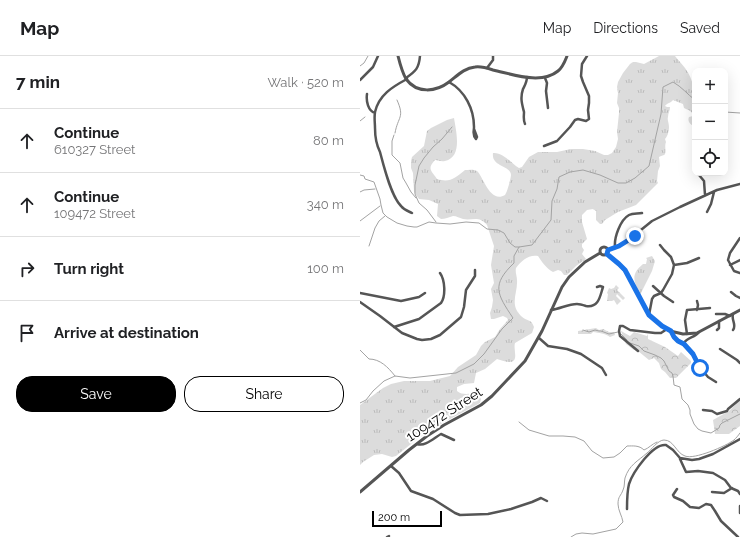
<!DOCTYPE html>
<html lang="en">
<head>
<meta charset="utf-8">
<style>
	:root { --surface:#fff; --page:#f2f2f2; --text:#202124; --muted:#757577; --line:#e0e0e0; --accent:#000 }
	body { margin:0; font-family:Raleway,sans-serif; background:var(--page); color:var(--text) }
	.controls { position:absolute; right:12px; top:12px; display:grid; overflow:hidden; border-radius:8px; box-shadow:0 4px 16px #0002 }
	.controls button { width:36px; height:36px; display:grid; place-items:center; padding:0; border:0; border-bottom:1px solid var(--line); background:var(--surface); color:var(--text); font:20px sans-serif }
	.scale { position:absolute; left:12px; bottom:10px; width:70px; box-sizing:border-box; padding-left:4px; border:2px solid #000; border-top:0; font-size:11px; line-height:14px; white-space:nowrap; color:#000; -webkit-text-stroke:3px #fff; paint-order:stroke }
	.stop { position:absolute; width:12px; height:12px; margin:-9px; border:3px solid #1a73e8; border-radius:50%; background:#fff }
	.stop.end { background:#1a73e8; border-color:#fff; box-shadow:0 1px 4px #0008 }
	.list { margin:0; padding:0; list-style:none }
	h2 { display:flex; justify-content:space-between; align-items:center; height:52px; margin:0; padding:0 16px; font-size:17px }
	h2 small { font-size:13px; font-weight:400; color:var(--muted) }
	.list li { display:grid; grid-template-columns:26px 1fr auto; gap:12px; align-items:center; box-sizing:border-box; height:64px; padding:0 16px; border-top:1px solid var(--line) }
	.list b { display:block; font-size:15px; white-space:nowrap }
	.list p { margin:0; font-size:13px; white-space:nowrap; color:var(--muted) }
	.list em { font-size:13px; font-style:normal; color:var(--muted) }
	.actions { display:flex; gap:8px; padding:12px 16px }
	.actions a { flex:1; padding:9px 0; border:1px solid var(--accent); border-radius:16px; text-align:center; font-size:14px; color:var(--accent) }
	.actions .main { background:var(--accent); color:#fff }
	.icon { flex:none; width:22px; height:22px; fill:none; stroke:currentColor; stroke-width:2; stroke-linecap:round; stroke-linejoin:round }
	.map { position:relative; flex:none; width:380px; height:481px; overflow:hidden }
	header { display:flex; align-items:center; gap:24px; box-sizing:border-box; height:56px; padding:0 20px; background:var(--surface); border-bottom:1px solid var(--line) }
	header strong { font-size:19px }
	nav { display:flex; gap:22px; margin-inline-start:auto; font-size:14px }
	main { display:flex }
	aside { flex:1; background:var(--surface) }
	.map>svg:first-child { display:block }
	.grass { fill:url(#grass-tufts) }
	.forest { fill:url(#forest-crowns) }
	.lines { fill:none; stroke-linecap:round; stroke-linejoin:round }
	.stream { stroke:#a3a3a3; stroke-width:1 }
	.minor { stroke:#555; stroke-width:2.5 }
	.tertiary { stroke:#555; stroke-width:3 }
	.route { stroke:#1a73e8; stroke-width:5 }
	.labels { text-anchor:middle; stroke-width:4; stroke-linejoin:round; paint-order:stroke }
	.street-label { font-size:14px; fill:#000; stroke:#fff }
</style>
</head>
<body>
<header>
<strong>Map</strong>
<nav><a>Map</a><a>Directions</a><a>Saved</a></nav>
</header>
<main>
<aside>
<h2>7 min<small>Walk · 520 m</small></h2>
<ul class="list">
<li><svg class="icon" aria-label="ahead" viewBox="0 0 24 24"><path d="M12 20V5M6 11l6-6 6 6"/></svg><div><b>Continue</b><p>610327 Street</p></div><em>80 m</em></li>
<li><svg class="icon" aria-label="ahead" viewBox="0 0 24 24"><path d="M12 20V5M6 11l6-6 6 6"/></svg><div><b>Continue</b><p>109472 Street</p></div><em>340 m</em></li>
<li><svg class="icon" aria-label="right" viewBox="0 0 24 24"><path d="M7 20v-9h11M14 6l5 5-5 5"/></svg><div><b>Turn right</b></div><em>100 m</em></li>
<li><svg class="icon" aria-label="arrive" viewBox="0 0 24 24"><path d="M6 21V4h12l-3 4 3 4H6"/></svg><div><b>Arrive at destination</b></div></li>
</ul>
<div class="actions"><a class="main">Save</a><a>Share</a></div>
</aside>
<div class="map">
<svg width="380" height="481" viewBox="0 0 380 481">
	<defs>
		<pattern id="grass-tufts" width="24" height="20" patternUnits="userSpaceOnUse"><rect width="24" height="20" fill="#dcdcdc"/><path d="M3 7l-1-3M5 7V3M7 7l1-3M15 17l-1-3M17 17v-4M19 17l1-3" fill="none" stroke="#bbb"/></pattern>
		<pattern id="forest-crowns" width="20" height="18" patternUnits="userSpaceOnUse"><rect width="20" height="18" fill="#dcdcdc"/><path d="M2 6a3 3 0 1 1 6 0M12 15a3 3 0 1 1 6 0" fill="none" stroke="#bbb"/></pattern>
	</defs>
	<rect width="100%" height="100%" fill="#fff"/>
	<path class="grass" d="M299 0H315C318 4 322 8 325 12 338 29 335 52 335 71 331 69 327 66 329 61L333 60C333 55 328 54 324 52L323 48 313 44C311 47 307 47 305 50L307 51H310C310 55 308 57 308 61 307 64 309 67 309 71 309 74 308 80 305 83L306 86C304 90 307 97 304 99 302 100 300 100 299 101L300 110 298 115 297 125 298 127 276 149 258 156 245 164 242 168H240L236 164V155L233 153 227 154 222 159V166L227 183 222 188V191L224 194 222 198 226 203 216 210 207 219H204L201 215 198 214 193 216C186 212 182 206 178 200 169 198 161 205 156 212 155 216 157 220 157 224 158 237 149 248 161 260 167 266 171 262 174 271L172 277 155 287C154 291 155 293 155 297 157 311 145 305 137 303L125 313 116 317 114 327 104 328 97 331V335C105 342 115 333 121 343L120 347 77 370 56 384 36 400 32 401 22 398 14 399 3 406 0 409V349L23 332 31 328 44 325H70L90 320 98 311 116 299 121 290 125 286 135 281 140 273 148 264 147 262 143 260 134 263H131L130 257 132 251 133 244 131 233 134 227 131 209 134 190 127 169C119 159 112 165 103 163 99 162 97 160 93 160 89 161 85 163 81 163L77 160 78 148 69 144 59 143 54 136 53 117 51 112V105L52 101 64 90 67 75 71 72 87 64 94 62C96 75 103 101 85 105 81 106 78 104 75 104 67 113 71 114 77 123 90 127 95 122 105 114 108 114 113 113 117 115 123 120 130 148 145 139 147 137 151 122 151 119 151 109 131 111 133 97 143 96 151 107 159 112L162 111 169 101 178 96H197L211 93H223L235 95 244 99H248L252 97 256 91 258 83 257 76 259 57V52L257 47 258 37 257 31 258 26 263 17 270 8 273 6H276L284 8Z
		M292 200 295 205 292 215 280 239C274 225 270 219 283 208H286L287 203 286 202Z
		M256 229 259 232 257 234 265 242 263 244 257 238 256 240 261 245 257 249 254 244 252 245H247L248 238 247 237 249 232 251 233 254 232Z"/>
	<path class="forest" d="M236 272 239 274 243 273 249 276H254L255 279 250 281C245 277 239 277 233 276L231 278H218V275Z
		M261 275 270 280 274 276 287 280 288 278V283L305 291 318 300 321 296 331 305V307L316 322H310L305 316 301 313 299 307 294 302 289 304 278 295 274 294 266 288Z
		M380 344V370L369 378H355L353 364 369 355Z"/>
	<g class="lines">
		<path class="stream" d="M0 10 4 7 8 0
			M365 56 380 57
			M0 65 5 61
			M35 77C38 60 45 62 37 44
			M34 79 32 85V99L40 107 43 122 46 127 51 136 56 142
			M0 119 4 120 5 123 14 126 20 143 21 149 23 157 27 161 37 167 47 170 54 171H57L69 166 76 167 90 168 106 166 119 167 127 173 138 174 144 177 150 187 155 191H159
			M0 136 4 134 15 133
			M0 165 20 150
			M76 166 67 154 59 147 55 138V129L59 110 64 102 73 91 82 83 92 71
			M9 190 15 172 19 165 25 160
			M223 274 229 276 235 274 239 275H241L249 278 258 276
			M261 278 267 284
			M270 287 279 290 284 295 295 299 301 302 304 305 309 315 312 317 313 320 314 329 320 331 322 343 328 349 330 354V358L334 368 338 373 342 375 351 377 359 372 360 369 362 367 380 358
			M0 294 9 303C20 303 28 311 35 320
			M0 347 6 344 13 335 24 325 35 320 50 322 96 317 114 308 124 298 142 273 153 262C137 238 131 229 154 207V200L159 191 172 189 191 164 192 145 197 133 199 121 210 116 223 114 240 119 258 127H266L275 122 289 110 301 58 303 31 313 26C322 31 327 38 335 44
			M159 366 169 374 189 380H203L215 381 224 385 232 395 243 402 254 401 260 397 267 390C273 390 279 389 284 394 289 392 292 388 297 386
			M211 481 216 478 222 477 233 478 256 473 263 466C262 460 258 454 258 448 258 440 261 440 263 434 265 430 264 426 265 422 269 409 278 405 287 397 291 394 298 384 304 384 314 384 316 397 325 400 334 404 366 390 374 384 376 382 378 380 380 377"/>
		<path class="minor" d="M127 12 133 4V0
			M46 22C56 15 59 12 60 0
			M185 22 187 27 186 35 188 52
			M47 23C32 31 19 39 15 56 14 61 15 67 15 72 15 81 16 88 20 96 24 111 31 140 41 150 44 154 48 155 52 157
			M0 24 13 11 18 0
			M89 26C105 35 114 53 114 71 114 76 112 79 116 83L117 81 114 73
			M7 38C6 45 8 55 15 57
			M165 68C163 64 164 60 164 56 162 48 160 42 163 33 165 29 167 26 167 21
			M184 90 197 85 210 71 215 64 218 63 226 65 229 63 228 54 229 47V40L223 26 221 20 222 8 227 0
			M339 117V119L344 125 345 139
			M347 156 351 148 354 136
			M380 182 370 197 368 204 374 215 380 217
			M255 191C254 182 260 164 269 159 273 157 278 158 282 157
			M248 194 259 190 271 182 292 165 320 151 357 134 380 128
			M314 209 327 207 339 202
			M370 209 380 204
			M293 230 304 240 313 246
			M371 236 376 240 380 242
			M0 237 41 245 59 241 65 237
			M0 246 20 260 42 277 57 283 62 284 71 283 80 279 101 261 104 251 106 234 115 220V214
			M191 254C200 253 208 248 217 248 220 248 223 249 226 250 239 252 240 240 243 231L240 230 237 231
			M337 254 338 249 337 245
			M356 258H365L370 260
			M289 259 292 243 294 240 301 237 303 234 312 218 314 209 311 201 304 194 300 189
			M34 271 59 263 81 247C86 240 85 224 80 217
			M357 274 359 272V265
			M373 274C377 269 371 264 373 258
			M311 276C314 282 318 285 324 288
			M339 276C335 282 327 281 324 287L333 298 343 315 348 321 356 326
			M327 278 325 264 327 254 350 252
			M179 282 188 290 207 293 221 298 242 312 246 319
			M360 293 377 304 380 307
			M278 295 260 280 259 275 260 270H263L270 274 295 277H301L307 273
			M343 354 352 355 357 358 367 355 368 353 380 343
			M57 388C65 391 74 382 81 378L94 384
			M320 403 326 416 338 415 353 417 365 424 371 432 378 435 380 438
			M31 410 39 417 51 435 73 443 95 457 100 459 128 458 151 453 172 446 181 442 187 445
			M317 433 313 439 314 441 323 445 330 451 339 452 346 448 351 449 355 455 361 465 378 481
			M352 436 364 437 372 432
			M380 450V457
			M267 453C267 445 267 436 269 428 273 416 293 387 306 389L313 394 320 402 332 404 339 403 353 398 380 383
			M27 481 29 480"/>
		<path class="tertiary" d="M38 0C40 8 42 16 46 23 57 38 76 36 89 26 97 20 104 12 115 11 121 10 127 12 133 14 152 18 181 29 198 15 203 11 205 5 207 0
			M240 195a4 4 0 1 1 8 0a4 4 0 1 1-8 0Z
			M247 198 259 208 266 216 289 259 302 270 310 275 323 278 337 277 380 254
			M0 436 49 394 67 380 84 369 121 349 132 340 165 305 182 275 202 231 209 221 225 206 240 197"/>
	</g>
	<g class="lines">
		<path class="route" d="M275 180 259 190 248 194 247 198 259 208 265 214 289 259 302 270 311 275 314 281 318 285 324 288 333 298 340 312"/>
	</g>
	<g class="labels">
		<g class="street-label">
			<text transform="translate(84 358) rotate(-33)" y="5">109472 Street</text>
		</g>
	</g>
</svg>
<div class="controls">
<button>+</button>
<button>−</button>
<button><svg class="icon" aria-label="locate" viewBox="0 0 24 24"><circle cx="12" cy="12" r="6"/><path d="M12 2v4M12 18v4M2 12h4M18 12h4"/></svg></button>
</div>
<div class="scale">200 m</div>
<div class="stop" style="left:340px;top:312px"></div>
<div class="stop end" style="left:275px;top:180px"></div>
</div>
</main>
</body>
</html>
